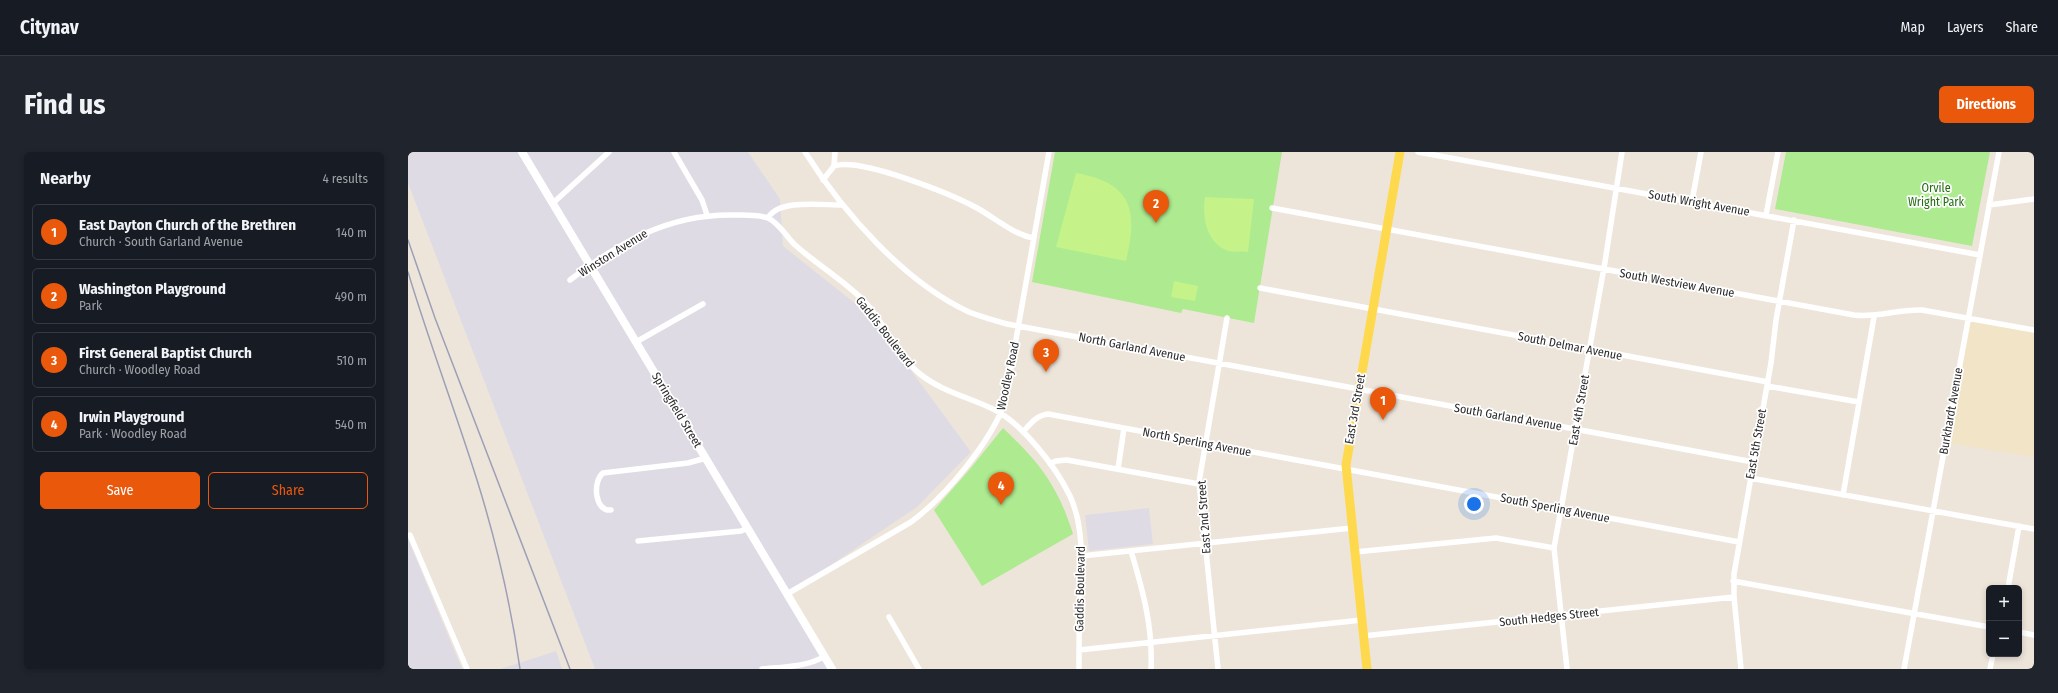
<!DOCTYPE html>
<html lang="en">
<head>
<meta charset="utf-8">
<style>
	:root { --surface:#171b24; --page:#20242c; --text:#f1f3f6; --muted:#9ea1a6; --line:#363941; --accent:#ea580c }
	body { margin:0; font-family:"Fira Sans Condensed",sans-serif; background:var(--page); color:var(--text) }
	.controls { position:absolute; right:12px; bottom:12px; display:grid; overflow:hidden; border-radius:6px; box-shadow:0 2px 6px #0003 }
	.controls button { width:36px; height:36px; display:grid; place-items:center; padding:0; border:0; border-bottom:1px solid var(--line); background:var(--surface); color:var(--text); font:20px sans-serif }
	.you { position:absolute; left:1066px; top:352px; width:14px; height:14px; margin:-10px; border:3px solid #fff; border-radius:50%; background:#1a73e8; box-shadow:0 0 0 6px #1a73e833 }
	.badge { display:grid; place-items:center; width:26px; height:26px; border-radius:50%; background:var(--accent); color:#fff; font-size:13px; font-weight:700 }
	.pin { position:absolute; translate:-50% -33px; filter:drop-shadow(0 1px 2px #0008) }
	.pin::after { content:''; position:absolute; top:21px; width:14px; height:12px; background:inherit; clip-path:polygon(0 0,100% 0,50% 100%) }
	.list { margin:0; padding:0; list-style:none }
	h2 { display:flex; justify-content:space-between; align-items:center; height:52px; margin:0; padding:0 16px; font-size:17px }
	h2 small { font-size:13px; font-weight:400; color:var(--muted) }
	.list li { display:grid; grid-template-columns:26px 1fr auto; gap:12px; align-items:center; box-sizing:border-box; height:56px; margin:0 8px 8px; padding:0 8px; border:1px solid var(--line); border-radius:6px }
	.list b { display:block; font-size:15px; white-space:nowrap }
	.list p { margin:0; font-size:13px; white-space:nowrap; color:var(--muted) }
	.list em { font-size:13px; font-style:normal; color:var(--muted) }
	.actions { display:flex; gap:8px; padding:12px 16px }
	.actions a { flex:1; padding:9px 0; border:1px solid var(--accent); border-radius:6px; text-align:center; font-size:14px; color:var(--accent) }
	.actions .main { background:var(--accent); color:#fff }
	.map { position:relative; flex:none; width:1626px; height:517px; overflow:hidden; border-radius:6px }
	header { display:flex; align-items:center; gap:24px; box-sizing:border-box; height:56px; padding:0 20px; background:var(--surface); border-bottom:1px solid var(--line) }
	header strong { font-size:19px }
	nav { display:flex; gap:22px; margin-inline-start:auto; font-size:14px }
	.intro { display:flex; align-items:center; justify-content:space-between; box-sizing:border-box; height:96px; padding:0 24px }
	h1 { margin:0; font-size:28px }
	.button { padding:10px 18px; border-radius:6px; background:var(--accent); color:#fff; font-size:14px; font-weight:700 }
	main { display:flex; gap:24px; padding:0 24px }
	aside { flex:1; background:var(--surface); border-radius:6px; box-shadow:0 2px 6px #0003 }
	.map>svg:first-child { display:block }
	.industrial { fill:#dedbe5 }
	.education { fill:#f1e4c7 }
	.green { fill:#adea90 }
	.pitch { fill:#c5f38a }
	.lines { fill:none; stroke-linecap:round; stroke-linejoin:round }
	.street { stroke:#fff; stroke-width:5.5 }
	.secondary { stroke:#fff; stroke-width:8 }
	.primary { stroke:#ffd94d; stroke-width:9 }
	.rail { stroke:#9c9fb6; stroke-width:1.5 }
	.labels { text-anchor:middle; stroke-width:3.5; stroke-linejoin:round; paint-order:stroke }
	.park-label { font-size:12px; fill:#236e12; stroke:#fff }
	.street-label { font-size:12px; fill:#2a2a2a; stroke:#fff }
</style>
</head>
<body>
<header>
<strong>Citynav</strong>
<nav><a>Map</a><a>Layers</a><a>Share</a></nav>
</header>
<div class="intro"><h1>Find us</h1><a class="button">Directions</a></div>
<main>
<aside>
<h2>Nearby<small>4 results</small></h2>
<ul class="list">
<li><span class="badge">1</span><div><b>East Dayton Church of the Brethren</b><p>Church · South Garland Avenue</p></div><em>140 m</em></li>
<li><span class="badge">2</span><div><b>Washington Playground</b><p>Park</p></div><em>490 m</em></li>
<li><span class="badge">3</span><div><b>First General Baptist Church</b><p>Church · Woodley Road</p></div><em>510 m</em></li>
<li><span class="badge">4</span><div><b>Irwin Playground</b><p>Park · Woodley Road</p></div><em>540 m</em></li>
</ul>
<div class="actions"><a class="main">Save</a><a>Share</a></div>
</aside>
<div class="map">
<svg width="1626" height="517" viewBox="0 0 1626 517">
	<rect width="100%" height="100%" fill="#eee5da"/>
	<path class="industrial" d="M0 0H340L372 47 375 94 463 164 563 300 509 355 380 442 423 517H187L0 31Z
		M741 356 745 392 681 399 677 363Z
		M0 387 54 517H0Z
		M148 499 154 517H92Z"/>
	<path class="education" d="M1560 166 1626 178V305L1538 291Z"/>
	<path class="green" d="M647 0H874L846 171 775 157 773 161 624 130Z
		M1378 0H1582L1564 94 1367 57Z
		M595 276C631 310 650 334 665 382L574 434 526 358 562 317Z"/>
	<path class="pitch" d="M668 21C725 31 730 59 718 109L648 95Z
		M797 45 846 47 840 100C834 99 826 100 821 99 798 92 794 64 797 45Z
		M766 129 790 134 787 149 763 145Z"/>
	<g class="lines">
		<path class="street" d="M266 0 294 48 299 63
			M397 0C435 60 496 130 561 160 573 165 586 168 599 172L1345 310
			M1010 0 1572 103
			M426 14C452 5 543 42 569 56 587 66 605 82 625 86
			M415 28 426 14 427 0
			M1284 49 1293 0
			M145 51 201 0
			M1581 53 1626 47
			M864 56 1446 163C1470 166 1490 157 1514 158L1626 178
			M1358 63 1370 0
			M360 66C370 47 414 53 433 53
			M162 128C210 91 261 62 324 63 335 63 349 62 360 66 371 71 378 84 386 92 408 112 434 127 455 148 477 170 487 202 512 222 533 239 560 245 585 257 614 271 648 315 662 344 677 377 673 413 672 448 671 471 671 494 671 517
			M852 136 1360 230
			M228 190 295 152
			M1359 234 1451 250
			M615 280C622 272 629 263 640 262L1331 390
			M642 312 648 309 659 308 791 332
			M710 317 716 276
			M1342 326 1626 377
			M1435 343 1466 165
			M203 358C187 360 184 330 195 321L280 311 298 306
			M2 383 59 517
			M230 389 333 379 340 376
			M723 399C735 439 745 475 743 517
			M947 400 1088 386 1146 396
			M673 404 944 376
			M1325 429 1581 475
			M1600 436 1611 374
			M379 442 503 370C537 345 583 290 597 250L641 0
			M481 465 511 517
			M1611 480 1626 483
			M955 484 1326 445
			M671 498 954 468
			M354 517C373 515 400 515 417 504
			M810 517 791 330 819 166
			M1159 517 1146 396 1197 110 1214 0
			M1333 517 1326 445V422L1363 211 1368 168 1386 68
			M1496 517 1591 0
			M1582 517 1585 502"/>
		<path class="secondary" d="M114 0 424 517"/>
		<path class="primary" d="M959 517 938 313 992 0"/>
		<path class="rail" d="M0 88 27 166 162 517
			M0 120C21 190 47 258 69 328 88 389 103 453 112 517"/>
	</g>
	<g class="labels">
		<g class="park-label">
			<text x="1528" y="40">Orvile<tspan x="1528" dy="14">Wright Park</tspan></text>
		</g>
		<g class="street-label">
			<text transform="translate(1291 51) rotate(10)" y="4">South Wright Avenue</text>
			<text transform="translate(205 101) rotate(-32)" y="4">Winston Avenue</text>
			<text transform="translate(1269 131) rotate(10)" y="4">South Westview Avenue</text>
			<text transform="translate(477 180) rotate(52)" y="4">Gaddis Boulevard</text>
			<text transform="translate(1162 194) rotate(11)" y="4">South Delmar Avenue</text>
			<text transform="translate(724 195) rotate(11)" y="4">North Garland Avenue</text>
			<text transform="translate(600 224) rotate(-78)" y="4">Woodley Road</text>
			<text transform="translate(947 257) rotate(-80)" y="4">East 3rd Street</text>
			<text transform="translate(269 258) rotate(59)" y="4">Springfield Street</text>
			<text transform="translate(1171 258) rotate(-80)" y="4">East 4th Street</text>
			<text transform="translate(1543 259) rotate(-80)" y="4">Burkhardt Avenue</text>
			<text transform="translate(1100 265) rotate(10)" y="4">South Garland Avenue</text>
			<text transform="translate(789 290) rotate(11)" y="4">North Sperling Avenue</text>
			<text transform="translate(1348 292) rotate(-80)" y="4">East 5th Street</text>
			<text transform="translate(1147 356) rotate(11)" y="4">South Sperling Avenue</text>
			<text transform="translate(796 365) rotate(-94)" y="4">East 2nd Street</text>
			<text transform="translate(672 437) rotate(-89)" y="4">Gaddis Boulevard</text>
			<text transform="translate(1141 465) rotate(-6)" y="4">South Hedges Street</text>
		</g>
	</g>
</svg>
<div class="controls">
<button>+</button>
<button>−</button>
</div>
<div class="you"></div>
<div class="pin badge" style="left:975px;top:268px">1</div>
<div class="pin badge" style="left:748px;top:71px">2</div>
<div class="pin badge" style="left:638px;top:220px">3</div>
<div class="pin badge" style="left:593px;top:353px">4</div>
</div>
</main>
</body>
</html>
